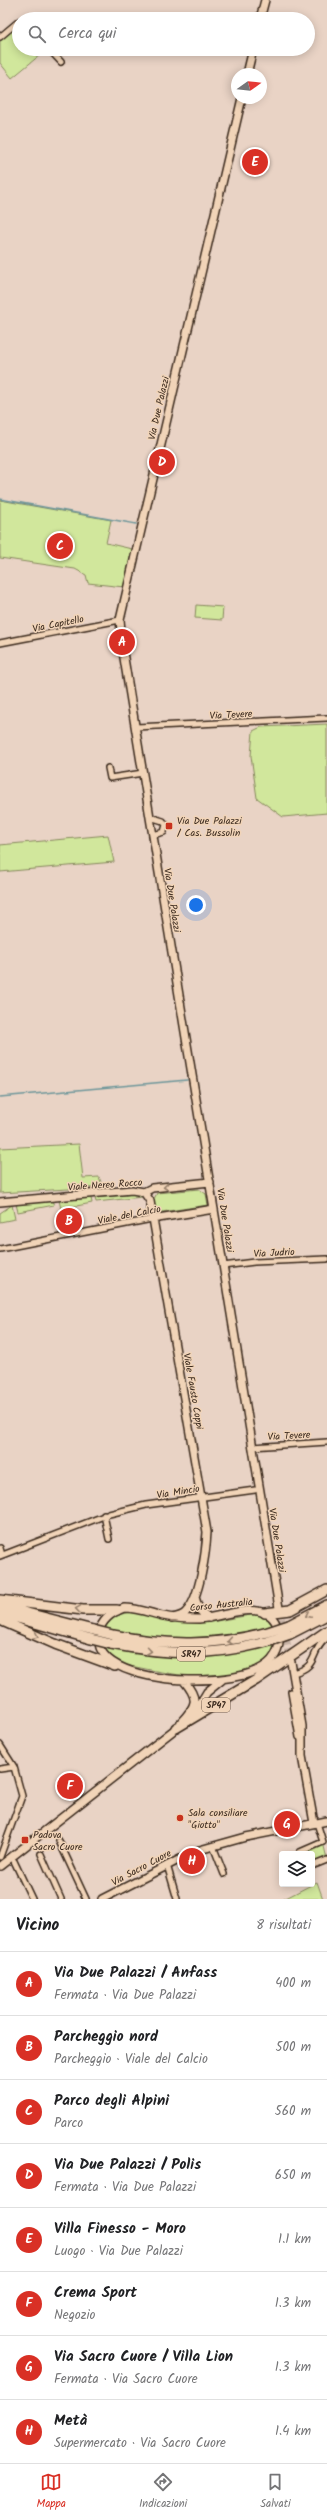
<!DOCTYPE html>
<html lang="it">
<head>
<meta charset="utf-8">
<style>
	:root { --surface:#fff; --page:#f6f6f6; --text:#202124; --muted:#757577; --line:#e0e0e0; --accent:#d93025 }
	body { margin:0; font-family:Kalam,sans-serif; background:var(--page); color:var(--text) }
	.controls { position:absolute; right:12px; bottom:12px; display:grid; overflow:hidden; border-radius:4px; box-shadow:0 2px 10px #0003 }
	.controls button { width:36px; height:36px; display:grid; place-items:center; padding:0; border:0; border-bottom:1px solid var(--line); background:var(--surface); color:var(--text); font:20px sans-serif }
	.compass { position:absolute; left:231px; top:68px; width:36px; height:36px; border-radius:50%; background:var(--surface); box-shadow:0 2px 10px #0003; rotate:75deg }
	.you { position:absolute; left:196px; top:905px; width:14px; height:14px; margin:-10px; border:3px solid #fff; border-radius:50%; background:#1a73e8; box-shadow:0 0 0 6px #1a73e833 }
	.badge { display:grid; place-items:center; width:26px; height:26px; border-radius:50%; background:var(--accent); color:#fff; font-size:13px; font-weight:700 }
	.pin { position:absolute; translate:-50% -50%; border:2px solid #fff; box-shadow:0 1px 4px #0006 }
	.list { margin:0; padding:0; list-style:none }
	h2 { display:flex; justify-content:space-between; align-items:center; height:52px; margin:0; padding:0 16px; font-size:17px }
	h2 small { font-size:13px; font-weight:400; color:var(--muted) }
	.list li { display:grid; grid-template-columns:26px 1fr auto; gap:12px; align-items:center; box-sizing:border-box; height:64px; padding:0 16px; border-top:1px solid var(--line) }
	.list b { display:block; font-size:15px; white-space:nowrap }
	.list p { margin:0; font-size:13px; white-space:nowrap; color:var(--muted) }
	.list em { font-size:13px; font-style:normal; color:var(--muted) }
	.icon { flex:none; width:22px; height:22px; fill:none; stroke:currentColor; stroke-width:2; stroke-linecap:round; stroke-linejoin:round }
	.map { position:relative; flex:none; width:327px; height:1899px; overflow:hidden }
	.search { position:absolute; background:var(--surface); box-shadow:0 2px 10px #0003; left:12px; right:12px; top:12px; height:44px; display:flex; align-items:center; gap:10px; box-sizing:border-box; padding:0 14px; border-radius:22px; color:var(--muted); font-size:15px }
	.sheet { height:564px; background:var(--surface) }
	nav { display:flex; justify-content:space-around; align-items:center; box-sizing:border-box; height:56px; border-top:1px solid var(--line); background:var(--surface); font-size:11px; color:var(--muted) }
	nav a { display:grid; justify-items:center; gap:2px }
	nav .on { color:var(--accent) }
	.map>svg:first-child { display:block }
	.green { fill:#d1e79c; stroke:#86885d }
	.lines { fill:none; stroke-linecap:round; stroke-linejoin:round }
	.stream { stroke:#6d969a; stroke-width:1.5 }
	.secondary-tunnel { stroke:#c6b1a4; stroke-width:7; stroke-dasharray:7 3.5; stroke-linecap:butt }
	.street-casing { stroke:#3b2a1e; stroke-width:8 }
	.secondary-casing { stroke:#3b2a1e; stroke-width:10 }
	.highway-casing { stroke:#3b2a1e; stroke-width:12 }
	.street { stroke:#f1d4b8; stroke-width:5 }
	.secondary { stroke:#f1d4b8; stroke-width:7 }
	.highway { stroke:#f1d4b8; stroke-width:9 }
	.highway-bridge-casing { stroke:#3b2a1e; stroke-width:12; stroke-linecap:butt }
	.highway-bridge { stroke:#f1d4b8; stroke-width:9 }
	.oneway { stroke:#967f6b }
	.poi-dot { fill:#c8321e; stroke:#f1d4b8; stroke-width:1.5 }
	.labels { text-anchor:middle; stroke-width:3; stroke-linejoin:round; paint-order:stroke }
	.shield { fill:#f1d4b8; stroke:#725d4c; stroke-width:1 }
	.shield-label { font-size:9px; font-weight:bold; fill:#3b2a1e }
	.street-label { font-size:10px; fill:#3b2a1e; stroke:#f1d4b8 }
	.poi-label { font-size:10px; fill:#3b2a1e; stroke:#f1d4b8; text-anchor:start }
</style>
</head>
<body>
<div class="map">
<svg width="327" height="1899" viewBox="0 0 327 1899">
	<rect width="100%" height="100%" fill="#e9d3c5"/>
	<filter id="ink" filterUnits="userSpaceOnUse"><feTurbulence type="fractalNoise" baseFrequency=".025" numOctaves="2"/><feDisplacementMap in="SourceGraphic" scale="8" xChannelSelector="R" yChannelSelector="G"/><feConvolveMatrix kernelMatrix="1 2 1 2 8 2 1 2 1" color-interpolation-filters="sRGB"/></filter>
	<g filter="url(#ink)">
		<path class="green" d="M19 23V49L46 50 12 78 0 63V39Z
			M0 500 111 520 106 543 132 549 124 587 88 583 86 575 75 569 0 558Z
			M196 605 223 607 222 620 195 618Z
			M327 724V813L283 817 257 798 251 756 253 731 261 727Z
			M108 835 114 862 0 872V845Z
			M79 1144 83 1178 99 1177 103 1187 0 1193V1148Z
			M199 1189 206 1194 208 1205 155 1213 153 1201 157 1193Z
			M134 1194 142 1197 96 1202 95 1198Z
			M91 1198 92 1203 61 1209 59 1200Z
			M52 1201 54 1205 18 1212 16 1204Z
			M12 1205 15 1219 0 1222V1213Z
			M130 1612 185 1622H211L256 1614 265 1616 274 1627C215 1645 163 1639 104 1629L114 1616Z
			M277 1643C272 1653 269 1659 260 1665 229 1686 175 1675 141 1668 131 1666 117 1665 109 1657 107 1654 105 1650 103 1647 171 1659 209 1660 277 1643Z
			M323 1842 327 1859 312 1865V1854H301Z
			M317 1882 323 1899H284Z"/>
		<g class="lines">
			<path class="stream" d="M0 499 136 524
				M0 1097 187 1080"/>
			<path class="secondary-tunnel" d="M279 1608 291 1660"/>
			<g class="street-casing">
				<path id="street" d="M0 37 19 21
					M49 49 61 62
					M0 643 120 620
					M136 727 327 718
					M108 768 110 778 143 773
					M150 817 163 821 166 825 164 832 153 835
					M0 1249 152 1219
					M223 1266 254 1262 327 1259
					M252 1447 327 1442
					M104 1515 109 1539
					M0 1548 2 1555
					M0 1556 109 1514 146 1505 255 1490
					M293 1673C320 1667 309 1651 327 1638
					M291 1692 299 1737 302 1739
					M0 1745 14 1767 22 1796 0 1857
					M0 1769 14 1767
					M59 1841 86 1899
					M213 1846 224 1874
					M41 1854 61 1899
					M301 1854 300 1852 323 1842 317 1823
					M14 1861 32 1899
					M167 1865 177 1899
					M312 1866 327 1860"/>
			</g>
			<g class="secondary-casing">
				<path id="secondary" d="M260 19 265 0
					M247 74 253 49
					M242 98 120 620 123 652 279 1608
					M144 1192 150 1201 207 1532C206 1552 200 1598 186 1612 183 1616 177 1617 172 1618
					M0 1202 132 1190 144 1192 152 1188 210 1182
					M152 1219 214 1209
					M195 1597 199 1610 209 1618
					M124 1608C138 1608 150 1613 163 1616 175 1619 187 1619 199 1619 219 1618 246 1605 265 1613 274 1616 278 1626 279 1635 283 1677 225 1680 194 1680 167 1681 90 1673 99 1632 102 1619 113 1612 124 1608Z
					M291 1662 302 1726V1756L314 1823
					M193 1715 207 1692 223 1679
					M181 1722C197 1705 199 1699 184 1681
					M0 1866 179 1726
					M102 1899 196 1851 246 1837 327 1821"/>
			</g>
			<g class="highway-casing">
				<path id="highway" d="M0 1600 83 1610H117
					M0 1606 93 1630
					M0 1613 91 1639
					M265 1613 290 1610 327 1590
					M0 1620 55 1644 115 1666
					M289 1625 327 1605
					M290 1634 327 1615
					M113 1635C167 1646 215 1646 268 1632
					M111 1644C168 1655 213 1657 270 1641
					M176 1728 256 1680 327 1631"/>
			</g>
			<use href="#street" class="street"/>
			<use href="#secondary" class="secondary"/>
			<use href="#highway" class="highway"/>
			<g class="highway-bridge-casing">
				<path id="highway-bridge" d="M93 1630 113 1635
					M268 1632 289 1625
					M91 1639 111 1644
					M270 1641 290 1634"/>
			</g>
			<use href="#highway-bridge" class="highway-bridge"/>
		</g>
		<defs><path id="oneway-chevron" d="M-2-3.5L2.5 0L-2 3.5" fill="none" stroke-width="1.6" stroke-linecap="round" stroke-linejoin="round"/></defs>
		<g class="oneway">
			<use href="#oneway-chevron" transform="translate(166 1187) rotate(174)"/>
			<use href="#oneway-chevron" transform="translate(78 1609) rotate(-171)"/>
			<use href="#oneway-chevron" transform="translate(308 1615) rotate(153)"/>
			<use href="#oneway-chevron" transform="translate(36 1636) rotate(24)"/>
			<use href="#oneway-chevron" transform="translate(230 1641) rotate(170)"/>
			<use href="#oneway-chevron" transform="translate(149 1651) rotate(8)"/>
		</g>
	</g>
	<g class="poi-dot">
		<rect x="165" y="822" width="8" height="8" rx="2"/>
		<circle cx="180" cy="1818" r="4"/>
		<rect x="21" y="1836" width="8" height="8" rx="2"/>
	</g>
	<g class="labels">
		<g class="shield">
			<rect x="177" y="1647" width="28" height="14" rx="3"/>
			<rect x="202" y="1698" width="28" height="14" rx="3"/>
		</g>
		<g class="shield-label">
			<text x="191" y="1657">SR47</text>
			<text x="216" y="1708">SP47</text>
		</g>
		<g class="street-label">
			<text transform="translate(158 408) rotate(-77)" y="4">Via Due Palazzi</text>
			<text transform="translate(58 623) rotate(-11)" y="4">Via Capitello</text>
			<text transform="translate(231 714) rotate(-3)" y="4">Via Tevere</text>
			<text transform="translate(173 900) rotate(81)" y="4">Via Due Palazzi</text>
			<text transform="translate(105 1184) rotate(-4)" y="4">Viale Nereo Rocco</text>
			<text transform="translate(129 1214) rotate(-11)" y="4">Viale del Calcio</text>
			<text transform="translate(226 1220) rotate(81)" y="4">Via Due Palazzi</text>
			<text transform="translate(274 1252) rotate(-3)" y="4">Via Judrio</text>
			<text transform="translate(194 1391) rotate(80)" y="4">Viale Fausto Coppi</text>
			<text transform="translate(289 1435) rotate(-3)" y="4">Via Tevere</text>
			<text transform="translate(178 1491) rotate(-9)" y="4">Via Mincio</text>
			<text transform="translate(278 1540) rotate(81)" y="4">Via Due Palazzi</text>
			<text transform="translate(221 1604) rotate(-6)" y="4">Corso Australia</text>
			<text transform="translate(141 1867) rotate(-28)" y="4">Via Sacro Cuore</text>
		</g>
		<g class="poi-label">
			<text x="177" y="824">Via Due Palazzi<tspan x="177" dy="12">/ Cas. Bussolin</tspan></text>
			<text x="188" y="1816">Sala consiliare<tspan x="188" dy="12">"Giotto"</tspan></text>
			<text x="33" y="1838">Padova<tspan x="33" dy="12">Sacro Cuore</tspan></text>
		</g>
	</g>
</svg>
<div class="controls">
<button><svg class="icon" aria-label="layers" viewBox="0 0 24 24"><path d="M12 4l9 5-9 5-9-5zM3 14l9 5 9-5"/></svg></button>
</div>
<svg class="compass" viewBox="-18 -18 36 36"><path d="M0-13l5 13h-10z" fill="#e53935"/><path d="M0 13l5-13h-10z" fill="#757577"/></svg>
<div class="you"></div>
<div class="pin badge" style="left:122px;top:642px">A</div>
<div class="pin badge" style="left:69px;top:1221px">B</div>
<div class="pin badge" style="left:60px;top:546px">C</div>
<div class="pin badge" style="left:162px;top:462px">D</div>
<div class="pin badge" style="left:255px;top:162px">E</div>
<div class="pin badge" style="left:70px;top:1786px">F</div>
<div class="pin badge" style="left:287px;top:1824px">G</div>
<div class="pin badge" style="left:192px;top:1861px">H</div>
<div class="search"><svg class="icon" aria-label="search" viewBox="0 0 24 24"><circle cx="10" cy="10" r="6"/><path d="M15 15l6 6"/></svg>Cerca qui</div>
</div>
<section class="sheet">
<h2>Vicino<small>8 risultati</small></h2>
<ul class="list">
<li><span class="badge">A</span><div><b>Via Due Palazzi / Anfass</b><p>Fermata · Via Due Palazzi</p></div><em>400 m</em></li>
<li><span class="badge">B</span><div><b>Parcheggio nord</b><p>Parcheggio · Viale del Calcio</p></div><em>500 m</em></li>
<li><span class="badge">C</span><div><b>Parco degli Alpini</b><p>Parco</p></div><em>560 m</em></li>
<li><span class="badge">D</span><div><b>Via Due Palazzi / Polis</b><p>Fermata · Via Due Palazzi</p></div><em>650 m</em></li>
<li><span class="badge">E</span><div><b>Villa Finesso - Moro</b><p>Luogo · Via Due Palazzi</p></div><em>1.1 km</em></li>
<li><span class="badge">F</span><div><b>Crema Sport</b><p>Negozio</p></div><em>1.3 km</em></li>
<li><span class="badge">G</span><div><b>Via Sacro Cuore / Villa Lion</b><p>Fermata · Via Sacro Cuore</p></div><em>1.3 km</em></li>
<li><span class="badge">H</span><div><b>Metà</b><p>Supermercato · Via Sacro Cuore</p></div><em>1.4 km</em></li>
</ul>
</section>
<nav>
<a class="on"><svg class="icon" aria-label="map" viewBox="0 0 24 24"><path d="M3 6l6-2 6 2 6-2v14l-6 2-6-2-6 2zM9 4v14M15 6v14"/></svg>Mappa</a>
<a><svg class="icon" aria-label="directions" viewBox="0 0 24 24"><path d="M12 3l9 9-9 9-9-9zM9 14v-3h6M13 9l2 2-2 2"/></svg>Indicazioni</a>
<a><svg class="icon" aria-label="saved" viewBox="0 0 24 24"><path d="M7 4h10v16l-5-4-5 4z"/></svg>Salvati</a>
</nav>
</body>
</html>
